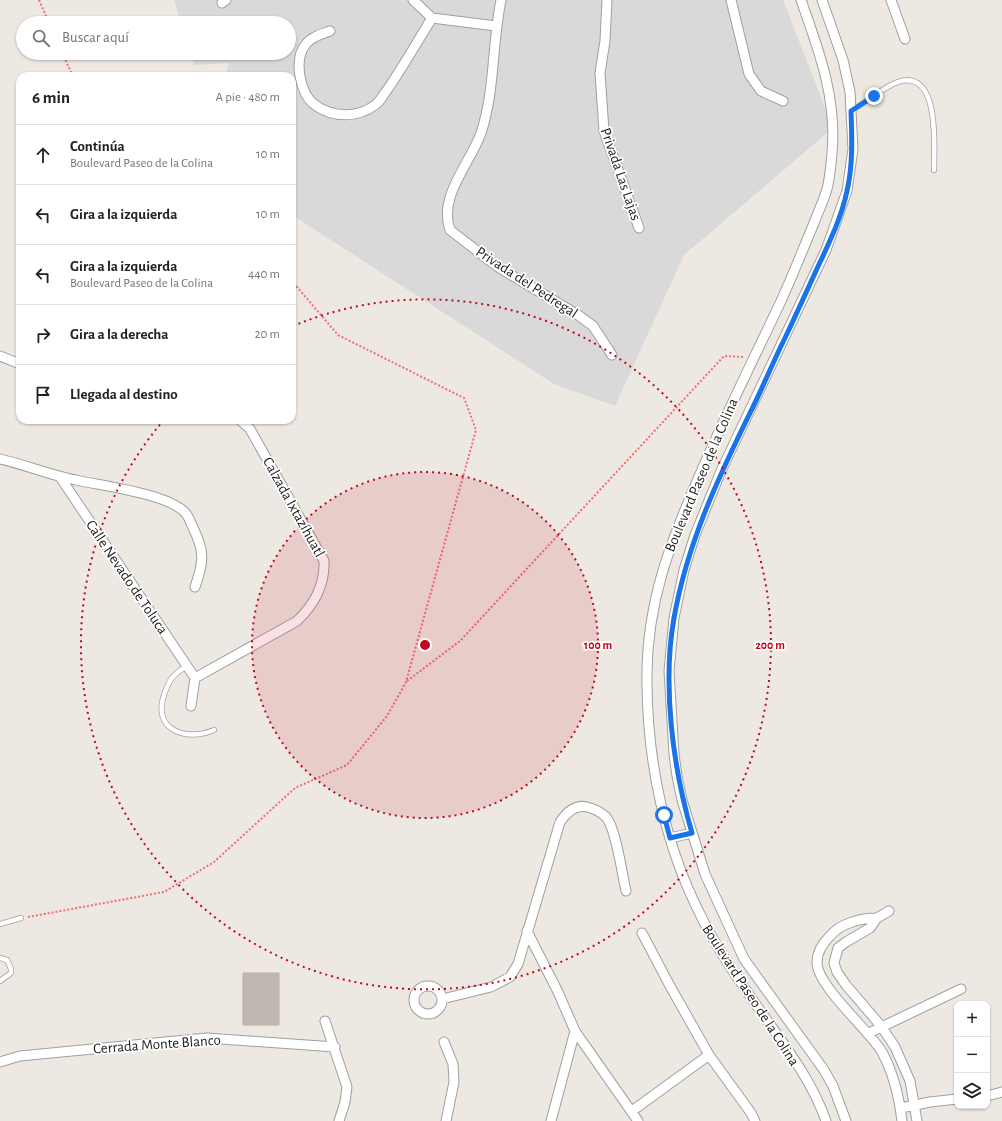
<!DOCTYPE html>
<html lang="es">
<head>
<meta charset="utf-8">
<style>
	:root { --surface:#fff; --page:#f6f6f6; --text:#222; --muted:#767676; --line:#e0e0e0 }
	body { margin:0; font-family:"Alegreya Sans",sans-serif; background:var(--page); color:var(--text) }
	.controls { position:absolute; right:12px; bottom:12px; display:grid; overflow:hidden; border-radius:8px; box-shadow:0 1px 3px #0004 }
	.controls button { width:36px; height:36px; display:grid; place-items:center; padding:0; border:0; border-bottom:1px solid var(--line); background:var(--surface); color:var(--text); font:20px sans-serif }
	.stop { position:absolute; width:12px; height:12px; margin:-9px; border:3px solid #1a73e8; border-radius:50%; background:#fff }
	.stop.end { background:#1a73e8; border-color:#fff; box-shadow:0 1px 4px #0008 }
	.list { margin:0; padding:0; list-style:none }
	h2 { display:flex; justify-content:space-between; align-items:center; height:52px; margin:0; padding:0 16px; font-size:17px }
	h2 small { font-size:13px; font-weight:400; color:var(--muted) }
	.list li { display:grid; grid-template-columns:26px 1fr auto; gap:12px; align-items:center; box-sizing:border-box; height:60px; padding:0 16px; border-top:1px solid var(--line) }
	.list b { display:block; font-size:15px; white-space:nowrap }
	.list p { margin:0; font-size:13px; white-space:nowrap; color:var(--muted) }
	.list em { font-size:13px; font-style:normal; color:var(--muted) }
	.icon { flex:none; width:22px; height:22px; fill:none; stroke:currentColor; stroke-width:2; stroke-linecap:round; stroke-linejoin:round }
	.map { position:relative; flex:none; width:1002px; height:1121px; overflow:hidden }
	.search { position:absolute; background:var(--surface); box-shadow:0 1px 3px #0004; left:16px; top:16px; width:280px; height:44px; display:flex; align-items:center; gap:10px; box-sizing:border-box; padding:0 14px; border-radius:22px; color:var(--muted); font-size:15px }
	.panel { position:absolute; background:var(--surface); box-shadow:0 1px 3px #0004; left:16px; top:72px; width:280px; height:352px; border-radius:12px }
	.map>svg:first-child { display:block }
	.residential { fill:#dad9d9 }
	.building { fill:#c1b7b2; stroke:#beaea6 }
	.lines { fill:none; stroke-linecap:round; stroke-linejoin:round }
	.service-casing { stroke:#a0a0a0; stroke-width:6 }
	.minor-casing { stroke:#a0a0a0; stroke-width:11 }
	.path { stroke:#f26e6f; stroke-width:2; stroke-dasharray:2 2; stroke-linecap:butt }
	.service { stroke:#fff; stroke-width:4.5 }
	.minor { stroke:#fff; stroke-width:9 }
	.route { stroke:#1a73e8; stroke-width:5 }
	.ring { fill:none; stroke:#bf0a1d; stroke-width:2; stroke-dasharray:2 4 }
	.labels { text-anchor:middle; stroke-width:3.5; stroke-linejoin:round; paint-order:stroke }
	.street-label { font-size:15px; fill:#1c1c1c; stroke:#fff }
	.centre { fill:#bf0a1d; stroke:#fff; stroke-width:2 }
	.ring-label { font-size:12px; text-anchor:middle; font-weight:bold; fill:#bf0a1d; stroke:#fff; stroke-width:3.5; stroke-linejoin:round; paint-order:stroke }
</style>
</head>
<body>
<div class="map">
<svg width="1002" height="1121" viewBox="0 0 1002 1121">
	<rect width="100%" height="100%" fill="#ede8e2"/>
	<path class="residential" d="M174 0H783L833 128 684 255 615 406 554 384 292 215V76H225L229 63 194 65 190 53H289V23H181Z"/>
	<path class="building" d="M243 973H279V1025H243Z"/>
	<g class="lines">
		<g class="service-casing">
			<path id="service" d="M852 111C865 102 879 91 893 84 941 62 934 145 934 170
				M187 666C182 669 176 673 172 678 168 683 166 689 164 695 152 730 186 742 214 730
				M0 924 21 918
				M0 958 7 960 11 969V973L0 981"/>
		</g>
		<g class="minor-casing">
			<path id="minor" d="M413 0 432 18 496 26
				M501 0C492 44 495 91 481 133 470 164 438 196 450 230L498 267 578 315 593 326 612 355
				M607 0 605 41 600 73 604 131 639 228
				M731 0 749 74 761 91 783 101
				M801 0C819 51 837 98 832 153 831 164 830 178 827 189 824 200 818 212 814 223 803 249 793 275 781 301 755 356 728 410 704 465 671 540 645 603 647 686 648 764 665 845 700 914 712 940 728 964 744 987 772 1030 809 1072 826 1121
				M822 0 843 60 850 92 853 149 847 191 826 250 721 471 695 535 684 570 674 618 669 671 674 754 677 776 682 800 705 874 744 959 824 1070 833 1086 846 1121
				M891 0 905 39
				M222 3 226 0
				M330 31C322 34 311 37 306 44 293 59 300 95 315 105 333 118 358 118 375 105 380 102 383 95 387 90 403 67 417 42 432 18
				M0 356 20 364
				M0 459C26 465 50 475 76 480 102 486 173 494 187 515 190 520 192 526 195 532 205 553 203 564 195 587
				M60 477 195 678
				M195 678 297 621C314 605 325 585 324 561L250 429 240 420
				M191 706 195 678
				M670 838 692 833
				M889 911 877 918 870 928 846 942 838 948 834 963 837 972 846 985 881 1026 895 1047 910 1081 917 1121
				M877 918C861 918 841 923 830 936 823 943 817 951 817 962 816 985 868 1029 882 1052 894 1074 899 1096 902 1121
				M527 931 558 992 575 1031 638 1121
				M642 933 670 986 709 1055 751 1113 755 1121
				M414 1000a14 14 0 1 1 28 0a14 14 0 1 1-28 0Z
				M442 999 491 987 510 977 518 964 560 822C566 813 575 804 587 807 595 809 600 811 606 817 616 828 622 874 626 891
				M325 1021 347 1087 345 1102 339 1121
				M869 1033 961 989
				M444 1042 453 1064 454 1082 446 1121
				M0 1062 20 1056 207 1038 335 1047
				M987 1096 1002 1092
				M901 1108 930 1102 957 1099
				M632 1111 709 1055
				M551 1121 575 1031"/>
		</g>
		<path class="path" d="M39 0 49 23
			M62 53 73 76
			M407 681 460 641 724 356 743 357
			M28 917 164 892 214 862 295 788 347 765 387 716 406 682 476 430 464 398 338 335 292 281"/>
		<use href="#service" class="service"/>
		<use href="#minor" class="minor"/>
	</g>
	<g class="lines">
		<path class="route" d="M664 815 670 838 692 833C673 768 662 685 674 618 687 544 718 478 751 411 763 387 773 362 785 338 795 317 805 295 815 273 827 247 841 220 847 191 853 165 852 138 851 111L874 96"/>
	</g>
	<circle cx="425" cy="645" r="173" fill="#bf0a1d" fill-opacity=".12"/>
	<g class="ring">
		<circle cx="425" cy="645" r="173"/>
		<path d="M293 326A345 345 0 1 1 163 421"/>
	</g>
	<g class="labels">
		<g class="street-label">
			<text transform="translate(621 174) rotate(71)" y="5">Privada Las Lajas</text>
			<text transform="translate(527 282) rotate(33)" y="5">Privada del Pedregal</text>
			<text transform="translate(701 475) rotate(-67)" y="5">Boulevard Paseo de la Colina</text>
			<text transform="translate(294 507) rotate(61)" y="5">Calzada Ixtazíhuatl</text>
			<text transform="translate(127 577) rotate(56)" y="5">Calle Nevado de Toluca</text>
			<text transform="translate(751 995) rotate(57)" y="5">Boulevard Paseo de la Colina</text>
			<text transform="translate(157 1044) rotate(-4)" y="5">Cerrada Monte Blanco</text>
		</g>
	</g>
	<circle cx="425" cy="645" r="6" class="centre"/>
	<g class="ring-label">
		<text x="598" y="649">100 m</text>
		<text x="770" y="649">200 m</text>
	</g>
</svg>
<div class="controls">
<button>+</button>
<button>−</button>
<button><svg class="icon" aria-label="layers" viewBox="0 0 24 24"><path d="M12 4l9 5-9 5-9-5zM3 14l9 5 9-5"/></svg></button>
</div>
<div class="stop" style="left:664px;top:815px"></div>
<div class="stop end" style="left:874px;top:96px"></div>
<div class="search"><svg class="icon" aria-label="search" viewBox="0 0 24 24"><circle cx="10" cy="10" r="6"/><path d="M15 15l6 6"/></svg>Buscar aquí</div>
<section class="panel">
<h2>6 min<small>A pie · 480 m</small></h2>
<ul class="list">
<li><svg class="icon" aria-label="ahead" viewBox="0 0 24 24"><path d="M12 20V5M6 11l6-6 6 6"/></svg><div><b>Continúa</b><p>Boulevard Paseo de la Colina</p></div><em>10 m</em></li>
<li><svg class="icon" aria-label="left" viewBox="0 0 24 24"><path d="M17 20v-9H6M10 6l-5 5 5 5"/></svg><div><b>Gira a la izquierda</b></div><em>10 m</em></li>
<li><svg class="icon" aria-label="left" viewBox="0 0 24 24"><path d="M17 20v-9H6M10 6l-5 5 5 5"/></svg><div><b>Gira a la izquierda</b><p>Boulevard Paseo de la Colina</p></div><em>440 m</em></li>
<li><svg class="icon" aria-label="right" viewBox="0 0 24 24"><path d="M7 20v-9h11M14 6l5 5-5 5"/></svg><div><b>Gira a la derecha</b></div><em>20 m</em></li>
<li><svg class="icon" aria-label="arrive" viewBox="0 0 24 24"><path d="M6 21V4h12l-3 4 3 4H6"/></svg><div><b>Llegada al destino</b></div></li>
</ul>
</section>
</div>
</body>
</html>
